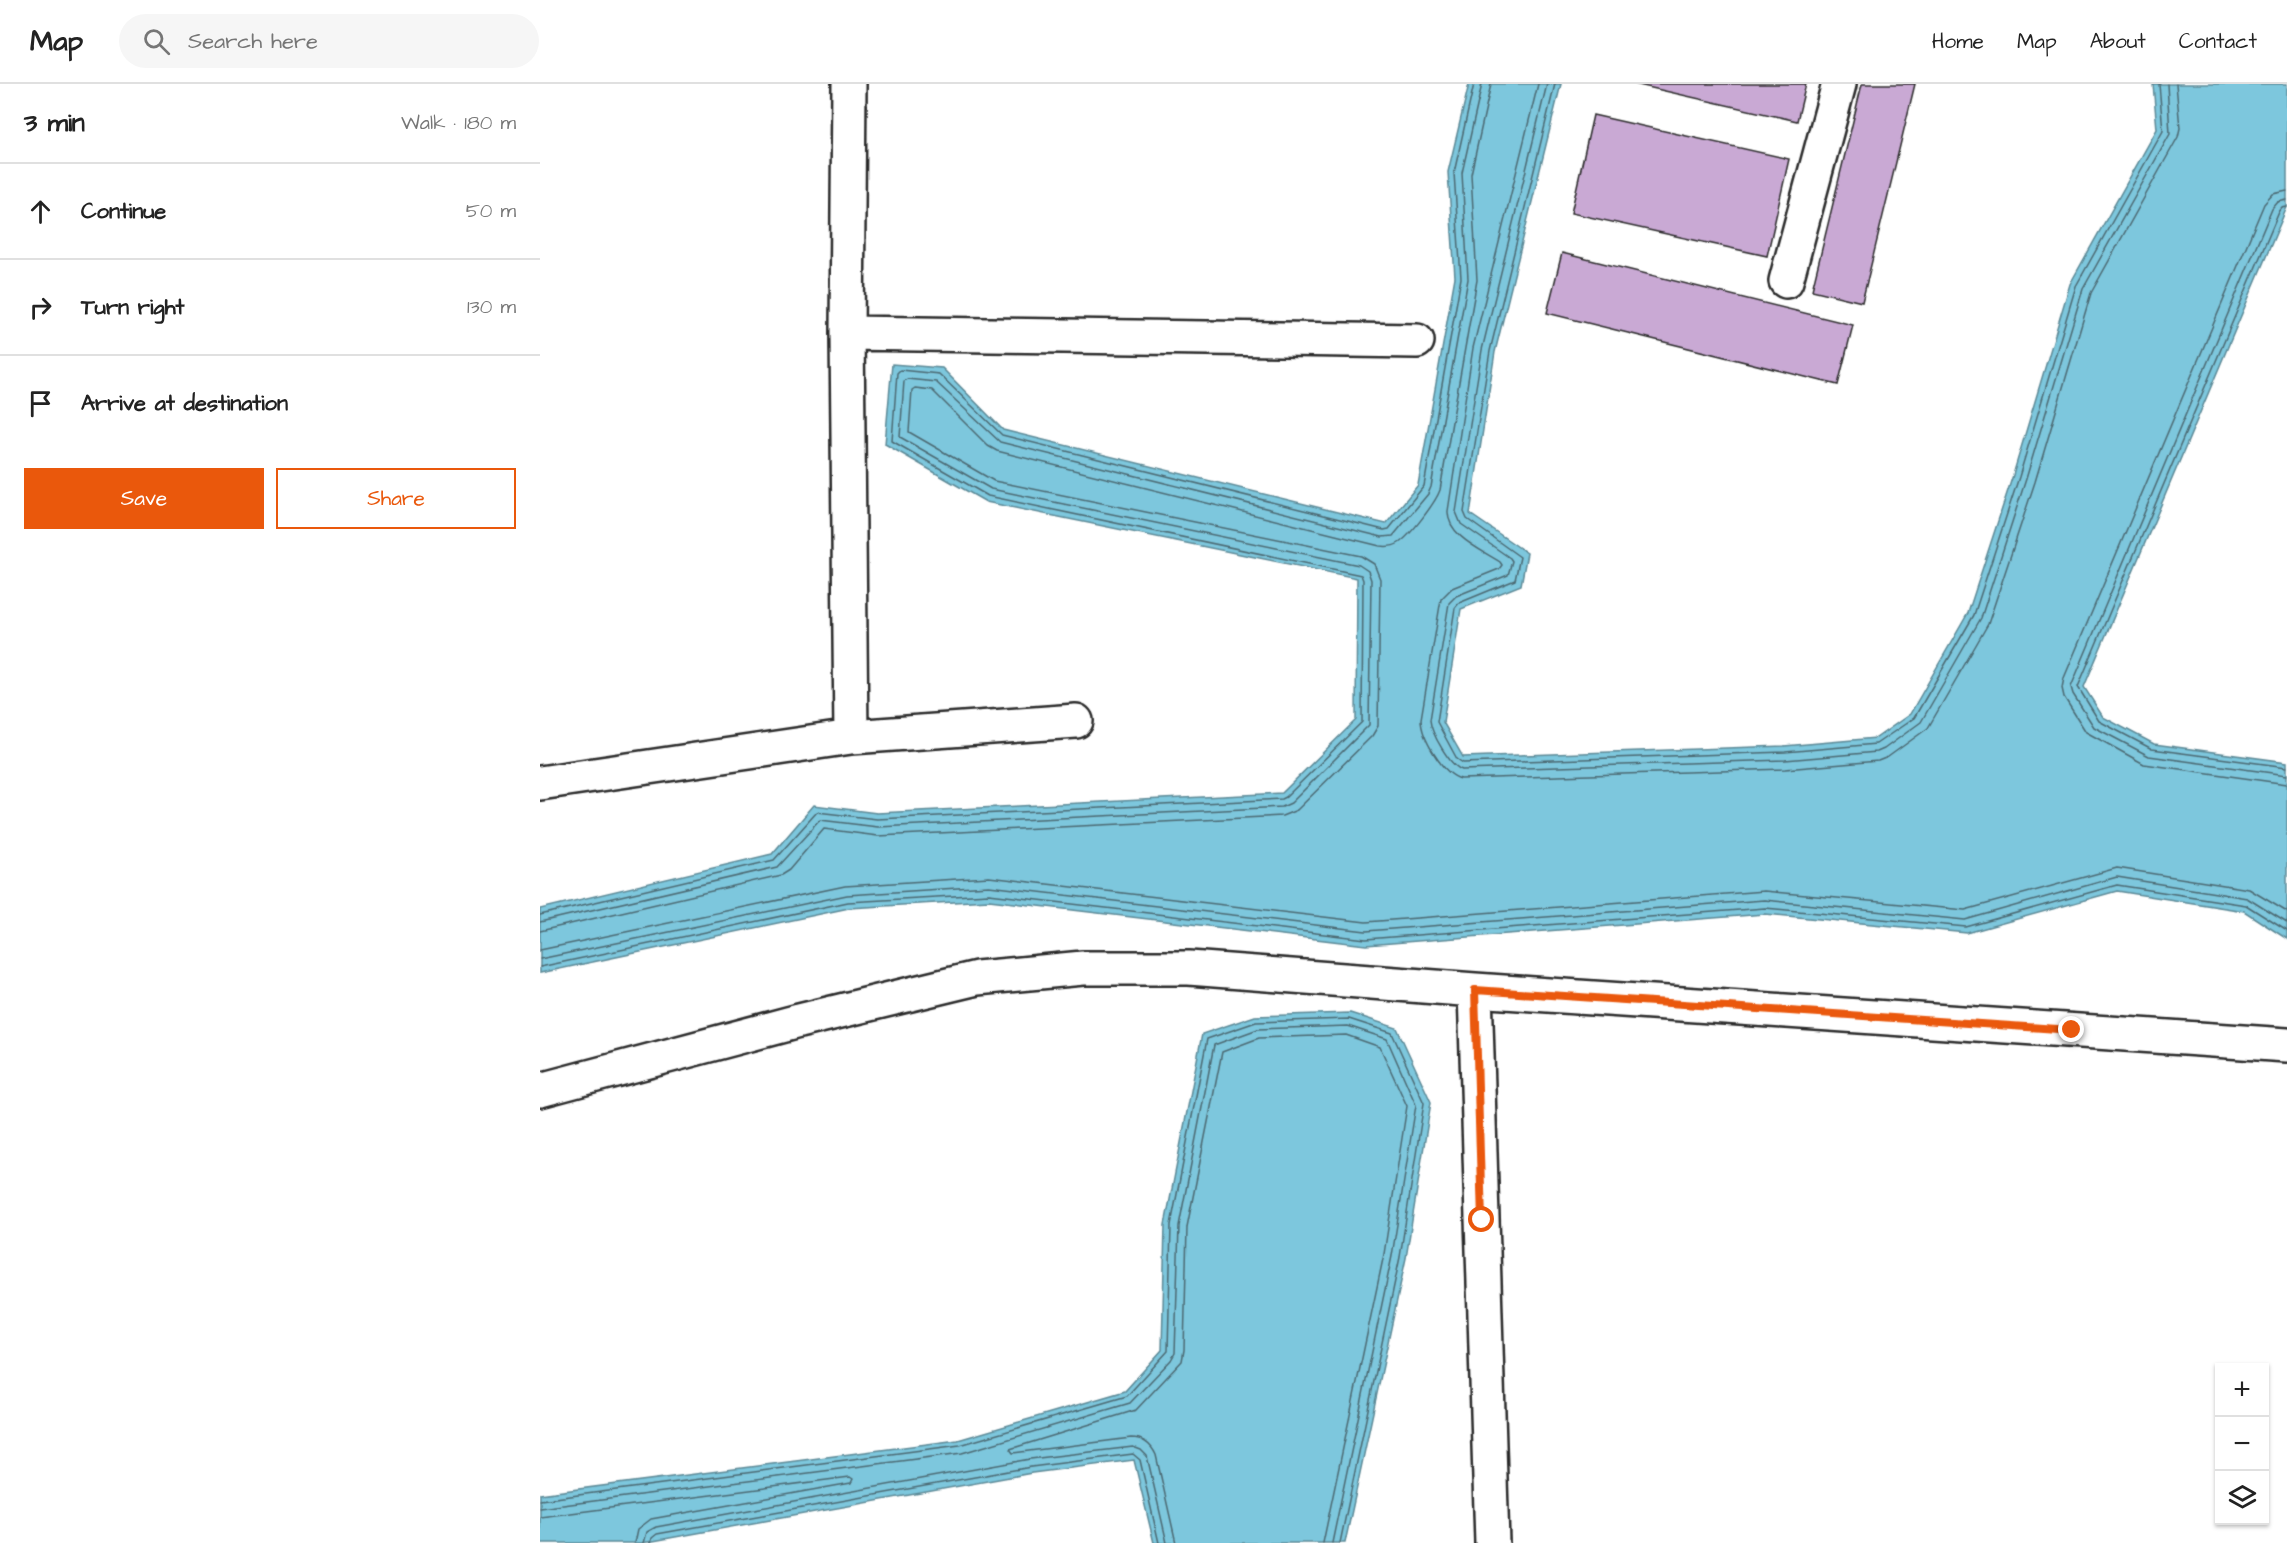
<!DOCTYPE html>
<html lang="en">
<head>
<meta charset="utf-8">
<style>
	:root { --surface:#fff; --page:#f6f6f6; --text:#222; --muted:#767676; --line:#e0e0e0; --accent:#ea580c }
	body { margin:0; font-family:"Architects Daughter",sans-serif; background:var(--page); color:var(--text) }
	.controls { position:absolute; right:18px; bottom:18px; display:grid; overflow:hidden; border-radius:0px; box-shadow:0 2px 4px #0004 }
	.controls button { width:54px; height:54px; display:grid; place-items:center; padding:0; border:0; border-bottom:2px solid var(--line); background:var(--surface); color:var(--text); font:30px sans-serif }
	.stop { position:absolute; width:18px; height:18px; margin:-14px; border:4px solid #ea580c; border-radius:50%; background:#fff }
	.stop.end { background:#ea580c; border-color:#fff; box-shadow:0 2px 6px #0008 }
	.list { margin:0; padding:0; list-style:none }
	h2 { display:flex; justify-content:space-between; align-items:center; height:78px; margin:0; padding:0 24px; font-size:26px }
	h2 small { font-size:20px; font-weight:400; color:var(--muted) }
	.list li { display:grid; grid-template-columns:39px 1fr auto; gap:18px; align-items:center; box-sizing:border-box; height:96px; padding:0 24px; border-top:2px solid var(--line) }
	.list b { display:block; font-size:22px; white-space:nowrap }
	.list em { font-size:20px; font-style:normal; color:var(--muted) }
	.actions { display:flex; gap:12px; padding:18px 24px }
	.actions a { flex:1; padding:14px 0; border:2px solid var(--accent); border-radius:0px; text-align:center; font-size:21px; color:var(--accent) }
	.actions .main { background:var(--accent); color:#fff }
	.icon { flex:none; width:33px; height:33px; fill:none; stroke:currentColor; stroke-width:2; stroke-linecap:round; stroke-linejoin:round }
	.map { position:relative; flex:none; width:1747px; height:1459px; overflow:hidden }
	header { display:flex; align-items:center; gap:36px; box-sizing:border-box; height:84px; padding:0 30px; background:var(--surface); border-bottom:2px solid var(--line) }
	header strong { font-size:28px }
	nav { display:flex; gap:33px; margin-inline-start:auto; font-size:21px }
	.search { width:420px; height:54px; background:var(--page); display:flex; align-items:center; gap:15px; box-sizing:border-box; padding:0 21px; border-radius:33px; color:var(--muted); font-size:22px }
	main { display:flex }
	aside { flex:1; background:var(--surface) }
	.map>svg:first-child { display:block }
	.water { fill:#7dc7dd; stroke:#5c8996; stroke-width:1.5 }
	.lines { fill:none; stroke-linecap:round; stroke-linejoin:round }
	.shore { stroke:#4c6972; stroke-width:1.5 }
	.building { fill:#c9a9d4; stroke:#2b2b2b; stroke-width:1.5 }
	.minor-casing { stroke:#2b2b2b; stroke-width:38 }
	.minor { stroke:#fff; stroke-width:33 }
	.route { stroke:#ea580c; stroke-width:8 }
</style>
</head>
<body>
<header>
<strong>Map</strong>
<div class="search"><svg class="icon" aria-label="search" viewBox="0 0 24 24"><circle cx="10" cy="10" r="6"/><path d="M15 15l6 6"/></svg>Search here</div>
<nav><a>Home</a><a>Map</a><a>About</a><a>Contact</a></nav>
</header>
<main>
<aside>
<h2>3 min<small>Walk · 180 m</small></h2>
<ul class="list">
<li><svg class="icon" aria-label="ahead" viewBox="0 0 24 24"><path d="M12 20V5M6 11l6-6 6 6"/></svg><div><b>Continue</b></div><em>50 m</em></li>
<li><svg class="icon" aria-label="right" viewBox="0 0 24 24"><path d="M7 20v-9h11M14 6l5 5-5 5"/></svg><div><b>Turn right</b></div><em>130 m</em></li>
<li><svg class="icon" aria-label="arrive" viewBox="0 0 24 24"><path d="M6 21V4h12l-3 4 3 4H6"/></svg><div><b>Arrive at destination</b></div></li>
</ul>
<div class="actions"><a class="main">Save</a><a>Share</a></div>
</aside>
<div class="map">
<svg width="1747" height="1459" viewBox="0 0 1747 1459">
	<rect width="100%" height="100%" fill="#fff"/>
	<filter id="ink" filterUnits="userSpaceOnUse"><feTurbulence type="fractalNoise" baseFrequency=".0167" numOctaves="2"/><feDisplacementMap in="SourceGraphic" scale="12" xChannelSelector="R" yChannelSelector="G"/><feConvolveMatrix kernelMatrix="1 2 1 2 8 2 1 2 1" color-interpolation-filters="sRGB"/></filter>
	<g filter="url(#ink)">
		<path class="water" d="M929 0H1021L955 268 930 430 987 469 981 501 921 525 903 638 923 673 1244 662 1336 654 1370 630 1428 529 1473 391 1530 200 1617 45 1613 0H1747V123L1544 603 1563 633 1614 660 1747 678V855L1704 827 1577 807 1427 849 1225 830 826 861 449 816 309 824 0 889V825L232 770 274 721 337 729 742 709 816 636 817 494 446 418 345 360 352 280 402 284 463 346 846 440 878 401 915 193 908 88Z
			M810 929 857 944 891 1018 866 1174 805 1459H614L594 1376 492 1389 102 1459H0V1410L418 1356 585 1307 622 1266 625 1141 662 950 715 932Z"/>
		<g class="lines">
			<path class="shore" d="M998 0 933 264 908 427C907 452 942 466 960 478L962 481 959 485 912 504 901 515 881 635C881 653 903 691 921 695L1245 685 1338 677 1348 673 1388 644 1448 540 1495 398 1551 209 1638 53 1640 44 1636 0
				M1007 0 942 266 916 428 921 440 970 474 972 477 968 491 916 512 909 519 890 636C891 649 910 682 922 686L1245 676 1337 668 1344 665 1381 638 1441 534 1486 395 1543 205 1630 50 1627 0
				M1015 0 950 267 924 428 927 435 980 473 975 496 919 519 915 524 897 638 917 675 923 679 1245 668 1336 660 1374 634 1434 531 1479 393 1536 202 1623 47 1619 0
				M1747 107 1733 110 1724 120 1524 594 1522 604 1524 613 1546 648 1604 680 1747 700
				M1747 116 1738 118 1732 125 1531 603 1533 610 1554 643 1609 672 1747 691
				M1747 123 1742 124 1739 128 1538 603 1559 637 1612 665 1747 683
				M0 831 234 776 277 728 337 735 742 715 746 713 822 638 823 496 821 491 448 412 352 357 357 289 360 286 399 290 462 351 844 446 849 445 884 402 921 194 914 89 934 0
				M0 838 237 783 280 736 338 743 742 723 751 719 829 641 831 496 828 487 819 481 451 405 360 353 364 297 367 295 396 298 460 358 842 453 853 452 888 410 891 403 928 195 922 89 942 0
				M0 847 241 791 249 786 284 745 338 752 742 732 757 726 832 652 838 642 840 495 834 480 821 472 454 397 369 348 372 306 375 304 392 306 448 362 457 367 840 462C847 463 853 463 859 459 870 452 896 418 900 406L937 196 931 90 951 0
				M0 866 305 802 449 793 826 838 1224 807 1425 826 1577 784 1709 805 1747 828
				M0 875 307 811 449 802 826 847 1224 816 1425 836 1577 793 1707 814 1747 839
				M0 883 308 818 449 810 826 855 1225 824 1426 843 1577 801 1706 821 1747 847
				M0 1416 420 1361 587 1312 628 1267 631 1141 667 955 716 938 809 935 852 949 884 1019 860 1173 800 1459
				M0 1424 422 1369 590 1319 631 1276 635 1269 639 1142 674 961 718 945 808 942 847 955 876 1021 852 1172 792 1459
				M0 1433 310 1393 313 1395 311 1399 111 1435 98 1445 95 1459
				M104 1459 107 1448 116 1443 490 1375 593 1363 601 1366 607 1372 627 1459
				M111 1459 112 1454 117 1450 491 1383 593 1370 600 1376 619 1459
				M636 1459 616 1371C611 1360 603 1354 591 1354L473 1369 470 1365 596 1326 642 1277 644 1266 647 1143 682 968 719 954 806 951 840 963 867 1022 844 1170 783 1459"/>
		</g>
		<path class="building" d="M1094 0H1266L1257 37Z
			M1322 0H1375L1322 218 1272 206Z
			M1053 31 1249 75 1227 172 1031 129Z
			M1022 169 1313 241 1298 301 1007 229Z"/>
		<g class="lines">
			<g class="minor-casing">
				<path id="minor" d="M309 0 307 249 311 653
					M1246 197 1299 0
					M307 249 877 257
					M0 699 311 653 536 637
					M935 906 952 1459
					M0 1006 259 937 437 894 543 884H649L935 906 1747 961"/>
			</g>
			<use href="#minor" class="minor"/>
		</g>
	</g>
	<g class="lines" filter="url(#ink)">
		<path class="route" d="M942 1136 935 906 1532 946"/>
	</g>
</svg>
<div class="controls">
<button>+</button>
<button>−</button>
<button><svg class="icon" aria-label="layers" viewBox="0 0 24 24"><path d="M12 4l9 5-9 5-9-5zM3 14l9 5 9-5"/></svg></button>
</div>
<div class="stop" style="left:942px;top:1136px"></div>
<div class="stop end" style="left:1532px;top:946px"></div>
</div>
</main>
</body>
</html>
